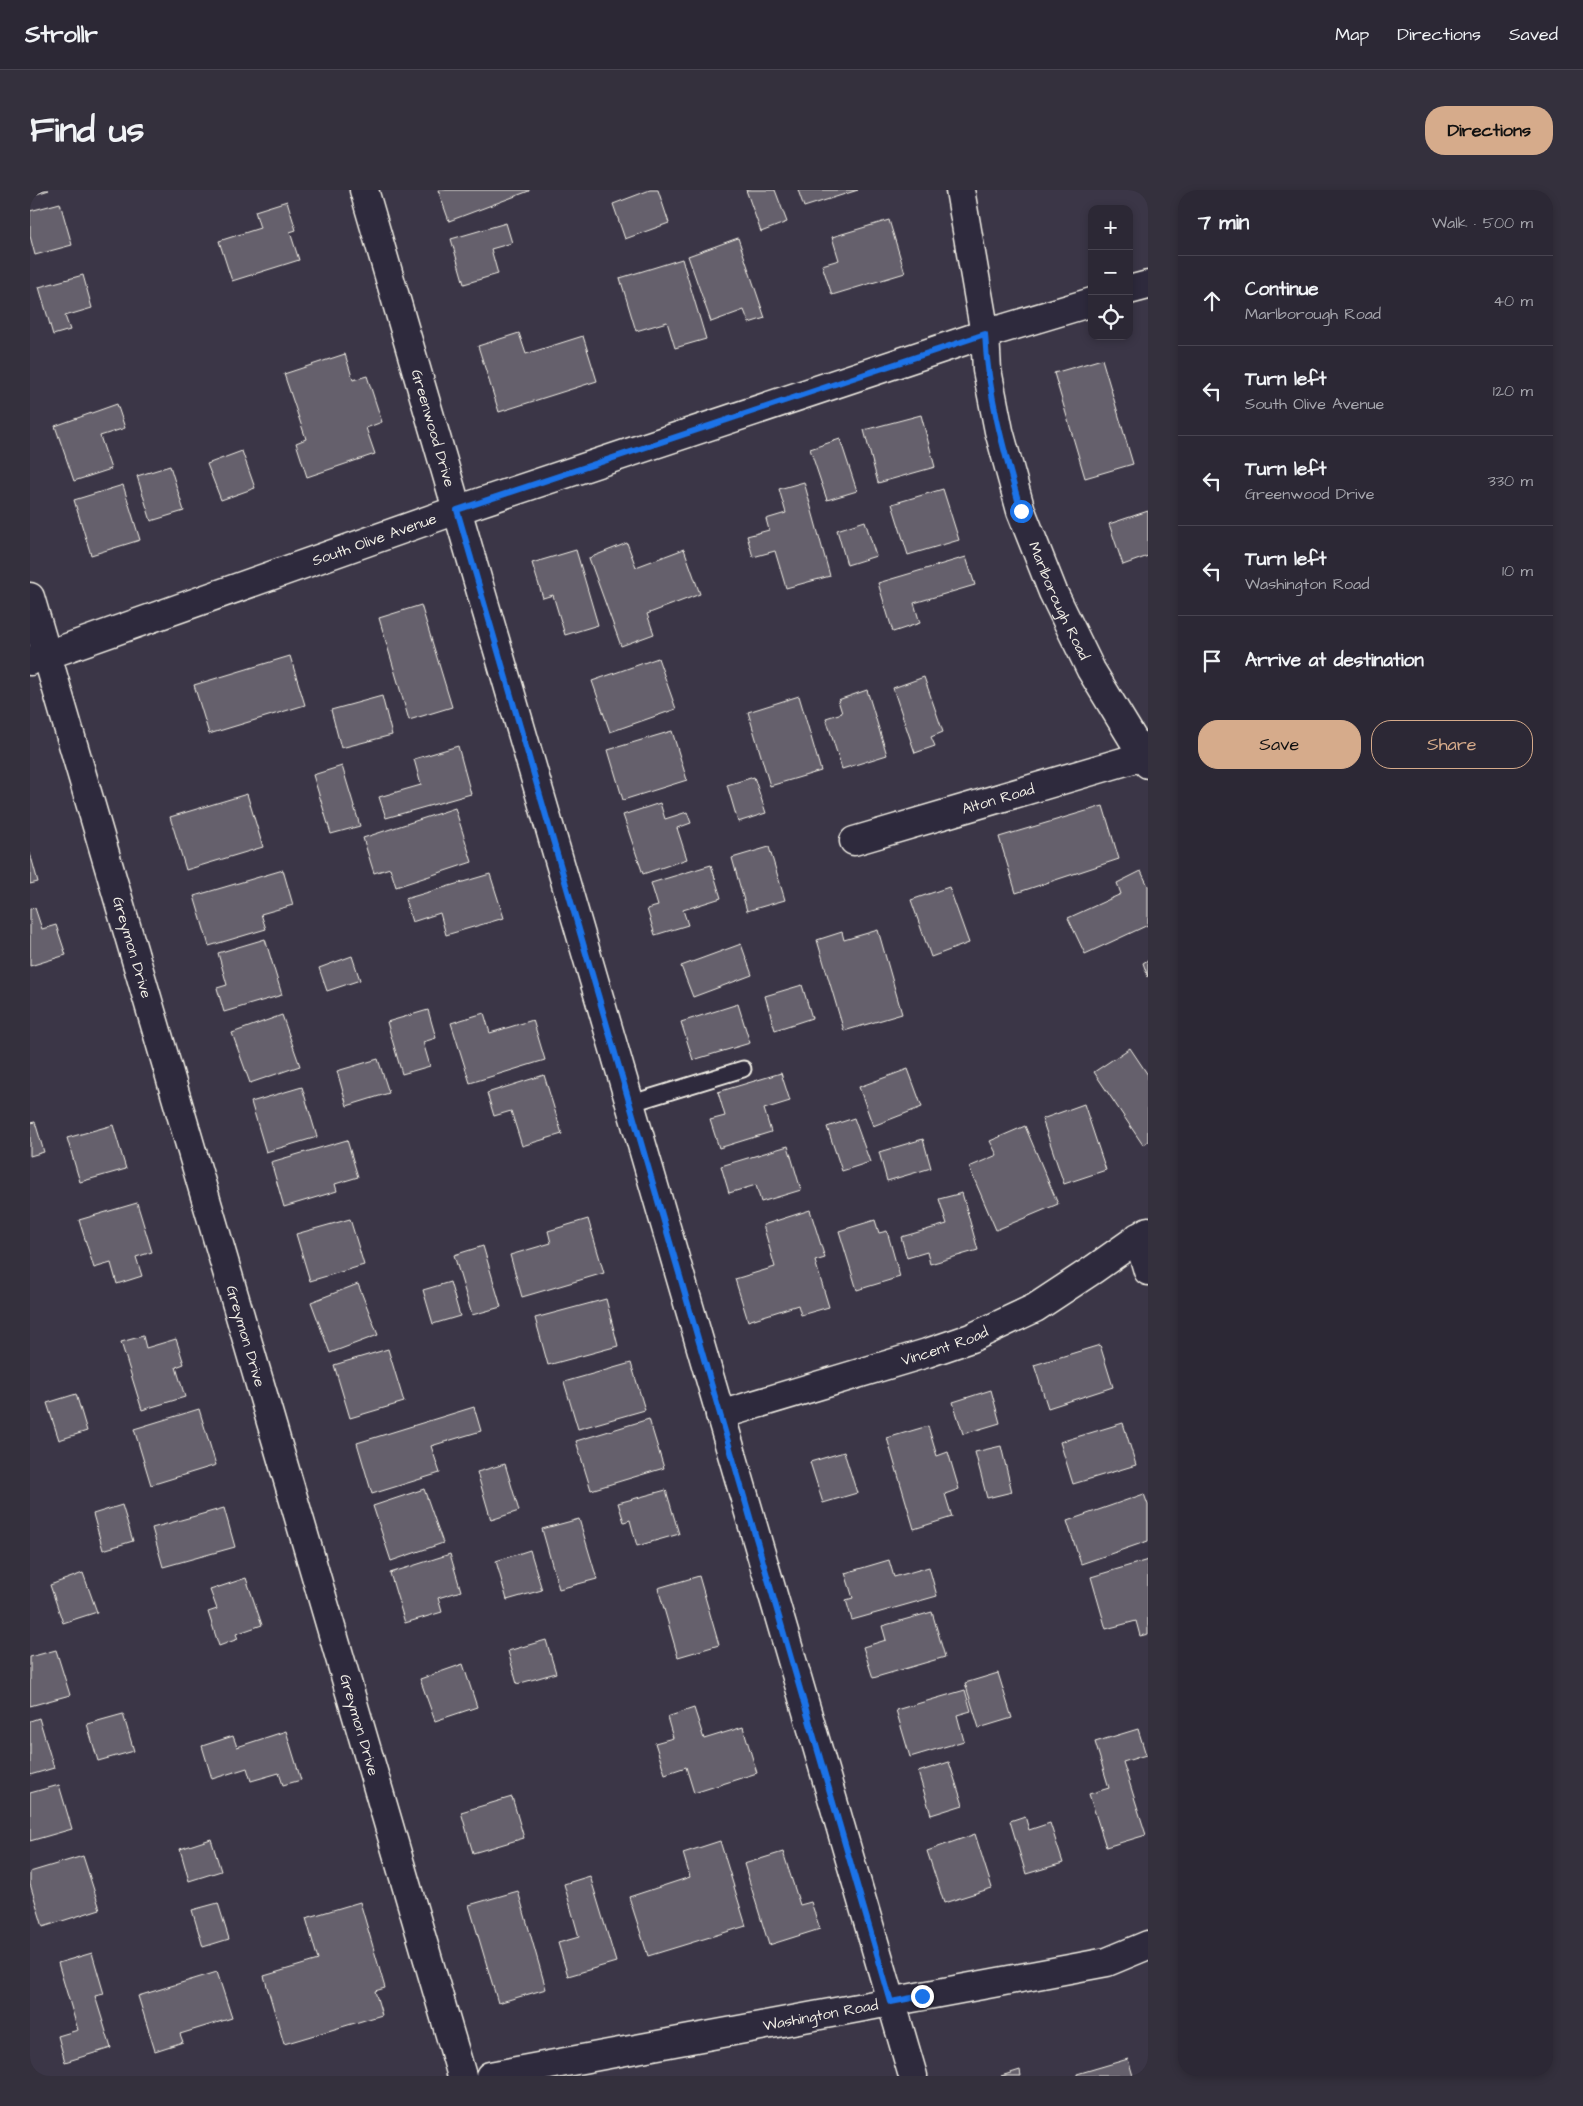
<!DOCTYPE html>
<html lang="en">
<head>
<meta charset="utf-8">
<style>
	:root { --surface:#2c2835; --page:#34303d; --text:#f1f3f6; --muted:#a6a6ad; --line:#484450; --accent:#d6ab8b }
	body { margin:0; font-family:"Architects Daughter",sans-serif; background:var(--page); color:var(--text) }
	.controls { position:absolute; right:15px; top:15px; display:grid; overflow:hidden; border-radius:10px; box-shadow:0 2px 8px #0003 }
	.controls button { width:45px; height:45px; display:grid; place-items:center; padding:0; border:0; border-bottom:1px solid var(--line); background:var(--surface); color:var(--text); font:25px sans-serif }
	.stop { position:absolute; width:15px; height:15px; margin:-11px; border:4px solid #1a73e8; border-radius:50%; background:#fff }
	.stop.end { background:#1a73e8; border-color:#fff; box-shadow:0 1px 5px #0008 }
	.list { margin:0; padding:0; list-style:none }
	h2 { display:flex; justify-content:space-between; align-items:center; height:65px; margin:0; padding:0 20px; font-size:21px }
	h2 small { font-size:16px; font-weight:400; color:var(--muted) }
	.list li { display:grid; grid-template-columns:32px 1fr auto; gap:15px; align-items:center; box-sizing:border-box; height:90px; padding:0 20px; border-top:1px solid var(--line) }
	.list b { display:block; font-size:19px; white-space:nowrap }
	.list p { margin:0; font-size:16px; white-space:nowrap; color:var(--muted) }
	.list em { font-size:16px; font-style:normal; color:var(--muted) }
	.actions { display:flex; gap:10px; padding:15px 20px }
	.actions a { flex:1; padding:11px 0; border:1px solid var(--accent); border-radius:20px; text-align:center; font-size:18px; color:var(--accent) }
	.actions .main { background:var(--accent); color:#111 }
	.icon { flex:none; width:28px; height:28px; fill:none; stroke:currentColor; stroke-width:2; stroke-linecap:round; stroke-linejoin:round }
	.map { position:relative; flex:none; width:1118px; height:1886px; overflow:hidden; border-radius:20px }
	header { display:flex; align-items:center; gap:30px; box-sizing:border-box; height:70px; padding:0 25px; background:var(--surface); border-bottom:1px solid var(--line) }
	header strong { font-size:24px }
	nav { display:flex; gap:28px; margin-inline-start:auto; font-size:18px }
	.intro { display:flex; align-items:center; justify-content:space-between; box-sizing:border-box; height:120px; padding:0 30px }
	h1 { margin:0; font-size:35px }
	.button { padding:12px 22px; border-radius:20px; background:var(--accent); color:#111; font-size:18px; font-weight:700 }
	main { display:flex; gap:30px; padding:0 30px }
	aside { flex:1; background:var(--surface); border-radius:20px; box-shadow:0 2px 8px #0003 }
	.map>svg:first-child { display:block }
	.building { fill:#65616c; stroke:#f4f1e8 }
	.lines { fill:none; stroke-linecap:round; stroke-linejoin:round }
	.lane-casing { stroke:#f4f1e8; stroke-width:19 }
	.street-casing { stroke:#f4f1e8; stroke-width:31 }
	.secondary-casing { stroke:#f4f1e8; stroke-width:31 }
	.lane { stroke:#2f2a3d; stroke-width:15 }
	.street { stroke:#2f2a3d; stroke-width:28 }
	.secondary { stroke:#2f2a3d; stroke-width:28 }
	.route { stroke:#1a73e8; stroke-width:6 }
	.labels { text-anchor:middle; stroke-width:4; stroke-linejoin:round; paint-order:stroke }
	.street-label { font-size:15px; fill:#f4f1e8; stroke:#2f2a3d }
</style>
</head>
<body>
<header>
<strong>Strollr</strong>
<nav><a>Map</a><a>Directions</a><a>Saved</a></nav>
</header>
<div class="intro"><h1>Find us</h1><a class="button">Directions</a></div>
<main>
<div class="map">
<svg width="1118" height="1886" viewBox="0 0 1118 1886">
	<rect width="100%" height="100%" fill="#3b3647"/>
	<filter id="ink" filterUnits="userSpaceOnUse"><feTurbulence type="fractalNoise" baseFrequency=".02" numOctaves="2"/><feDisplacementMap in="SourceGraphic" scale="10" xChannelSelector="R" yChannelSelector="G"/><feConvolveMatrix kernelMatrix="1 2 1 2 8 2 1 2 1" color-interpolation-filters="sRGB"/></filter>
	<g filter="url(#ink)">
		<path class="building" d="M0 0H19L0 6Z
			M408 0H499V1L419 31Z
			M620 0H628L639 33 595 49 583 14Z
			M716 0H745L757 32 731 42Z
			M768 0H828L774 17Z
			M257 11 266 40 260 42 269 70 202 91 189 51 230 38 225 21Z
			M30 13 42 55 5 65 0 46V21Z
			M859 30 875 83 802 105 792 75 809 70 802 47Z
			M476 33 482 53 461 59 468 84 434 94 421 49Z
			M708 48 735 128 719 133 714 120 681 132 658 66Z
			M652 69 676 149 645 158 637 132 606 141 590 88Z
			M53 85 62 118 35 126 40 140 23 145 9 97Z
			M489 143 496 164 553 146 567 191 469 222 448 156Z
			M315 164 323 190 337 186 352 232 336 238 345 264 277 287 266 253 276 249 254 184Z
			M1072 169 1103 274 1055 288 1024 183Z
			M87 214 95 238 70 246 81 279 44 291 25 236Z
			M891 225 905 277 848 293 834 240Z
			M810 249 827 301 797 310 780 259Z
			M212 261 225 298 191 310 177 274Z
			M140 276 154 321 121 331 107 286Z
			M774 292 800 386 756 398 745 361 723 367 717 346 739 340 736 329 756 323 749 299Z
			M93 295 110 350 61 365 44 310Z
			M913 299 929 350 878 365 862 314Z
			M1118 321V366L1093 375 1079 334Z
			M835 331 846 366 817 375 807 340Z
			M597 353 606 377 654 359 670 404 617 424 624 444 591 456 559 368Z
			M546 360 568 435 535 445 523 405 513 408 502 373Z
			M936 367 945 395 884 413 890 433 863 442 848 393Z
			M391 415 422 517 379 530 349 428Z
			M260 466 275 515 179 544 164 495Z
			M628 468 646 519 580 542 562 491Z
			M894 487 913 542 901 547 905 556 885 563 863 498Z
			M837 500 857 565 812 579 796 528 812 523 808 510Z
			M352 506 362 545 311 558 301 520Z
			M769 506 791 581 740 596 718 522Z
			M642 541 657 590 593 610 578 560Z
			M428 556 441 604 356 628 349 607 391 595 384 569Z
			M312 576 330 636 301 644 283 585Z
			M724 587 736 623 708 632 697 595Z
			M217 604 233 657 156 680 140 627Z
			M630 613 635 629 657 622 661 633 647 638 657 669 613 684 593 625Z
			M1073 616 1089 669 986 703 969 647Z
			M425 618 442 672 366 697 360 678 344 683 333 648Z
			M739 657 755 710 717 721 702 668Z
			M0 663 8 692 0 694Z
			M681 675 691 708 653 720 658 735 625 745 617 719 628 716 621 693Z
			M253 680 263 715 231 724 236 739 179 756 164 706Z
			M1111 681 1118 696V735L1055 764 1038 728 1091 704 1087 693Z
			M460 684 474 728 416 745 410 723 382 732 375 709Z
			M919 697 939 753 901 767 881 710Z
			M5 718 12 739 26 735 36 765 0 776V719Z
			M848 740 872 824 814 841 787 750 812 742 814 750Z
			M235 749 252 805 194 822 187 798 197 795 188 763Z
			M711 754 722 785 663 807 651 776Z
			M322 766 330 790 297 801 289 778Z
			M1118 770V787L1113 773Z
			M772 795 782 828 745 840 735 806Z
			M708 814 720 853 663 870 651 832Z
			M398 820 406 848 393 852 400 876 372 884 357 832Z
			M454 823 460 843 503 830 515 870 440 893 421 833Z
			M252 825 270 876 220 893 202 843Z
			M1100 858 1118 885V951L1113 955 1064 882Z
			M348 869 359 903 317 916 307 881Z
			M878 879 892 917 843 936 829 897Z
			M751 883 760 911 734 919 741 942 689 958 680 930 695 926 688 902Z
			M514 885 532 944 492 956 481 921 464 926 457 903Z
			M272 897 287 947 236 962 221 912Z
			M1054 914 1076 980 1034 994 1012 929Z
			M824 928 840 972 812 981 797 937Z
			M5 932 14 962 0 966V933Z
			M83 935 96 979 50 992 37 948Z
			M995 936 1028 1014 966 1040 939 977 967 965 960 951Z
			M893 949 901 978 857 991 849 962Z
			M317 950 328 987 305 994 307 1001 254 1017 241 972Z
			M758 956 771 1000 731 1012 726 995 699 1003 691 976Z
			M932 1003 948 1060 900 1074 897 1062 877 1068 871 1047 917 1034 909 1009Z
			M107 1013 122 1062 106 1067 112 1086 87 1094 81 1073 64 1078 49 1030Z
			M780 1020 795 1068 785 1071 799 1117 771 1125 768 1115 718 1131 705 1089 745 1077 733 1035Z
			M320 1029 334 1075 280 1091 266 1044Z
			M558 1029 574 1083 492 1107 480 1065 521 1053 518 1041Z
			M845 1030 849 1043 857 1041 870 1087 827 1100 809 1041Z
			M453 1056 471 1117 442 1125 424 1065Z
			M420 1092 430 1126 403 1134 393 1100Z
			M328 1094 348 1145 300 1163 281 1112Z
			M576 1109 588 1156 518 1175 505 1128Z
			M113 1146 116 1158 146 1149 154 1174 146 1177 155 1207 112 1220 91 1152Z
			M1070 1155 1083 1197 1018 1218 1004 1175Z
			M358 1159 374 1212 320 1228 304 1175Z
			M601 1173 615 1220 548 1239 534 1192Z
			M961 1200 970 1233 933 1244 923 1212Z
			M46 1204 57 1241 29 1250 17 1213Z
			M444 1217 451 1241 401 1256 410 1283 342 1304 327 1253Z
			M169 1219 186 1275 121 1295 104 1239Z
			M619 1229 634 1278 561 1300 546 1251Z
			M1093 1233 1106 1275 1043 1294 1030 1252Z
			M898 1236 907 1266 918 1262 929 1299 915 1304 922 1327 884 1339 857 1248Z
			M971 1256 982 1302 957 1308 945 1262Z
			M814 1262 827 1303 793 1313 780 1272Z
			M475 1274 489 1321 461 1330 447 1282Z
			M394 1299 413 1353 361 1371 343 1316Z
			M636 1300 649 1344 607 1356 600 1330 594 1332 588 1313Z
			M1114 1304 1118 1315V1351L1051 1374 1037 1331Z
			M92 1315 103 1351 73 1360 63 1324Z
			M194 1318 205 1357 133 1377 122 1338Z
			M549 1329 567 1389 529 1399 512 1339Z
			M500 1360 512 1400 477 1410 466 1371Z
			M420 1364 431 1401 408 1408 412 1422 375 1433 360 1383Z
			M859 1370 864 1387 899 1377 907 1406 822 1430 816 1410 823 1408 815 1383Z
			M1118 1370V1444L1110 1446 1106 1431 1076 1439 1061 1387Z
			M53 1383 67 1422 33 1433 20 1395Z
			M669 1386 689 1455 648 1467 628 1398Z
			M216 1388 232 1435 206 1444 208 1449 189 1456 178 1422 187 1419 180 1400Z
			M902 1422 915 1467 843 1488 833 1457 856 1450 852 1436Z
			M516 1450 526 1483 487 1494 478 1461Z
			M26 1460 40 1505 0 1516V1467Z
			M433 1474 447 1517 405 1531 390 1489Z
			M968 1483 982 1528 949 1538 935 1493Z
			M935 1500 941 1521 927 1525 934 1551 880 1567 866 1520Z
			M664 1518 674 1549 713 1537 727 1583 664 1603 656 1577 635 1584 625 1553 643 1548 637 1527Z
			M93 1524 104 1561 68 1571 57 1534Z
			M9 1528 24 1578 0 1585V1531Z
			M1108 1539 1116 1565 1093 1572 1116 1645 1076 1657 1059 1604 1079 1598 1065 1552Z
			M256 1541 271 1590 253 1595 249 1583 221 1591 217 1578 182 1589 172 1556 203 1546 207 1557Z
			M919 1572 933 1615 901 1625 888 1582Z
			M29 1595 42 1639 0 1651V1603Z
			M482 1607 494 1648 443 1663 431 1622Z
			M995 1626 999 1640 1020 1633 1033 1673 996 1684 980 1631Z
			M945 1644 962 1698 914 1713 897 1661Z
			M181 1649 191 1681 159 1691 150 1659Z
			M690 1651 716 1736 618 1766 599 1707 660 1687 653 1663Z
			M753 1662 770 1715 781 1712 790 1739 739 1755 714 1674Z
			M53 1666 70 1719 13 1737 0 1694V1682Z
			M560 1686 586 1772 538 1786 528 1753 549 1747 534 1694Z
			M488 1701 516 1799 468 1813 439 1715Z
			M330 1712 355 1798 345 1801 352 1825 254 1854 234 1786 288 1770 276 1728Z
			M188 1713 199 1749 173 1757 162 1720Z
			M62 1763 74 1804 65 1806 81 1858 35 1872 28 1846 48 1840 28 1773Z
			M187 1782 202 1828 150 1844 153 1852 125 1861 108 1806Z
			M1098 1869 1103 1886H1047V1884Z
			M990 1880 991 1886H971Z"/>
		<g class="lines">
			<g class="lane-casing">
				<path id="lane" d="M599 914 713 879"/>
			</g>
			<g class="street-casing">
				<g id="street">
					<path id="s1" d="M334 0 883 1886"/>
					<path id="s2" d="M930 0 955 144 957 180 969 241 991 321 1023 402 1061 480 1118 574"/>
					<path id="s3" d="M0 407 432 1886"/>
					<path id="s4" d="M824 651 1113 566"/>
					<path d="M1108 1047 1118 1081"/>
					<path id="s5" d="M690 1225 897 1163 941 1148 1005 1118 1064 1079 1118 1041"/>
				</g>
			</g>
			<g class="secondary-casing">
				<g id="secondary">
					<path d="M1099 100 1118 95"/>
					<path id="s6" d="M0 471 427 320 955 144 1062 112"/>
					<path id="s7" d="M460 1886 1077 1772 1118 1755"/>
				</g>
			</g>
			<use href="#lane" class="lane"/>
			<use href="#street" class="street"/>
			<use href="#secondary" class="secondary"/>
		</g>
	</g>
	<g class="lines" filter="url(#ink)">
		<path class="route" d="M892 1806 861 1812 427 320 955 144C958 206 974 261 991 321"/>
	</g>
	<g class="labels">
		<g class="street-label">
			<text dy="5" stroke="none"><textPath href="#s1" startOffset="248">Greenwood Drive</textPath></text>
			<text dy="5" stroke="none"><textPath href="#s6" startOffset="365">South Olive Avenue</textPath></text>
			<text dy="5" stroke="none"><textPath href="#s2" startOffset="425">Marlborough Road</textPath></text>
			<text dy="5" stroke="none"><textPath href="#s4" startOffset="150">Alton Road</textPath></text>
			<text dy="5" stroke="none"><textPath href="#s3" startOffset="365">Greymon Drive</textPath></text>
			<text dy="5" stroke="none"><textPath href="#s3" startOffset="770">Greymon Drive</textPath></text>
			<text dy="5" stroke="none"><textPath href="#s5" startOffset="235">Vincent Road</textPath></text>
			<text dy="5" stroke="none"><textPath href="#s3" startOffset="1175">Greymon Drive</textPath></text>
			<text dy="5" stroke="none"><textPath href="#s7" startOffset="336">Washington Road</textPath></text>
		</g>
	</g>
</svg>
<div class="controls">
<button>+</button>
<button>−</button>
<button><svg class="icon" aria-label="locate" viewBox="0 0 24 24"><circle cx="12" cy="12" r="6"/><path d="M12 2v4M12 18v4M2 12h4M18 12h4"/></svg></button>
</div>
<div class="stop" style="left:991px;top:321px"></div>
<div class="stop end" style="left:892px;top:1806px"></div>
</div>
<aside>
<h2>7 min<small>Walk · 500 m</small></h2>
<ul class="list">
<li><svg class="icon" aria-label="ahead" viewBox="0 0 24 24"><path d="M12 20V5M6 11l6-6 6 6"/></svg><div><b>Continue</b><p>Marlborough Road</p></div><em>40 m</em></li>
<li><svg class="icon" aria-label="left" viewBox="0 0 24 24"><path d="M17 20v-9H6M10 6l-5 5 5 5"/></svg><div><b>Turn left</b><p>South Olive Avenue</p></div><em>120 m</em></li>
<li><svg class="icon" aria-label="left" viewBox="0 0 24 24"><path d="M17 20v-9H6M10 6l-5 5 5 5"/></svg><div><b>Turn left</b><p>Greenwood Drive</p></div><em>330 m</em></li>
<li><svg class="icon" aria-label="left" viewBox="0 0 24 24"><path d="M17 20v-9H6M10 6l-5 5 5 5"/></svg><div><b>Turn left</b><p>Washington Road</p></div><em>10 m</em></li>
<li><svg class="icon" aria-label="arrive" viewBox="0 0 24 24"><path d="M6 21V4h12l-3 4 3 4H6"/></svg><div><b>Arrive at destination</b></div></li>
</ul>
<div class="actions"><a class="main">Save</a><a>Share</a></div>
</aside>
</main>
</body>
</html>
